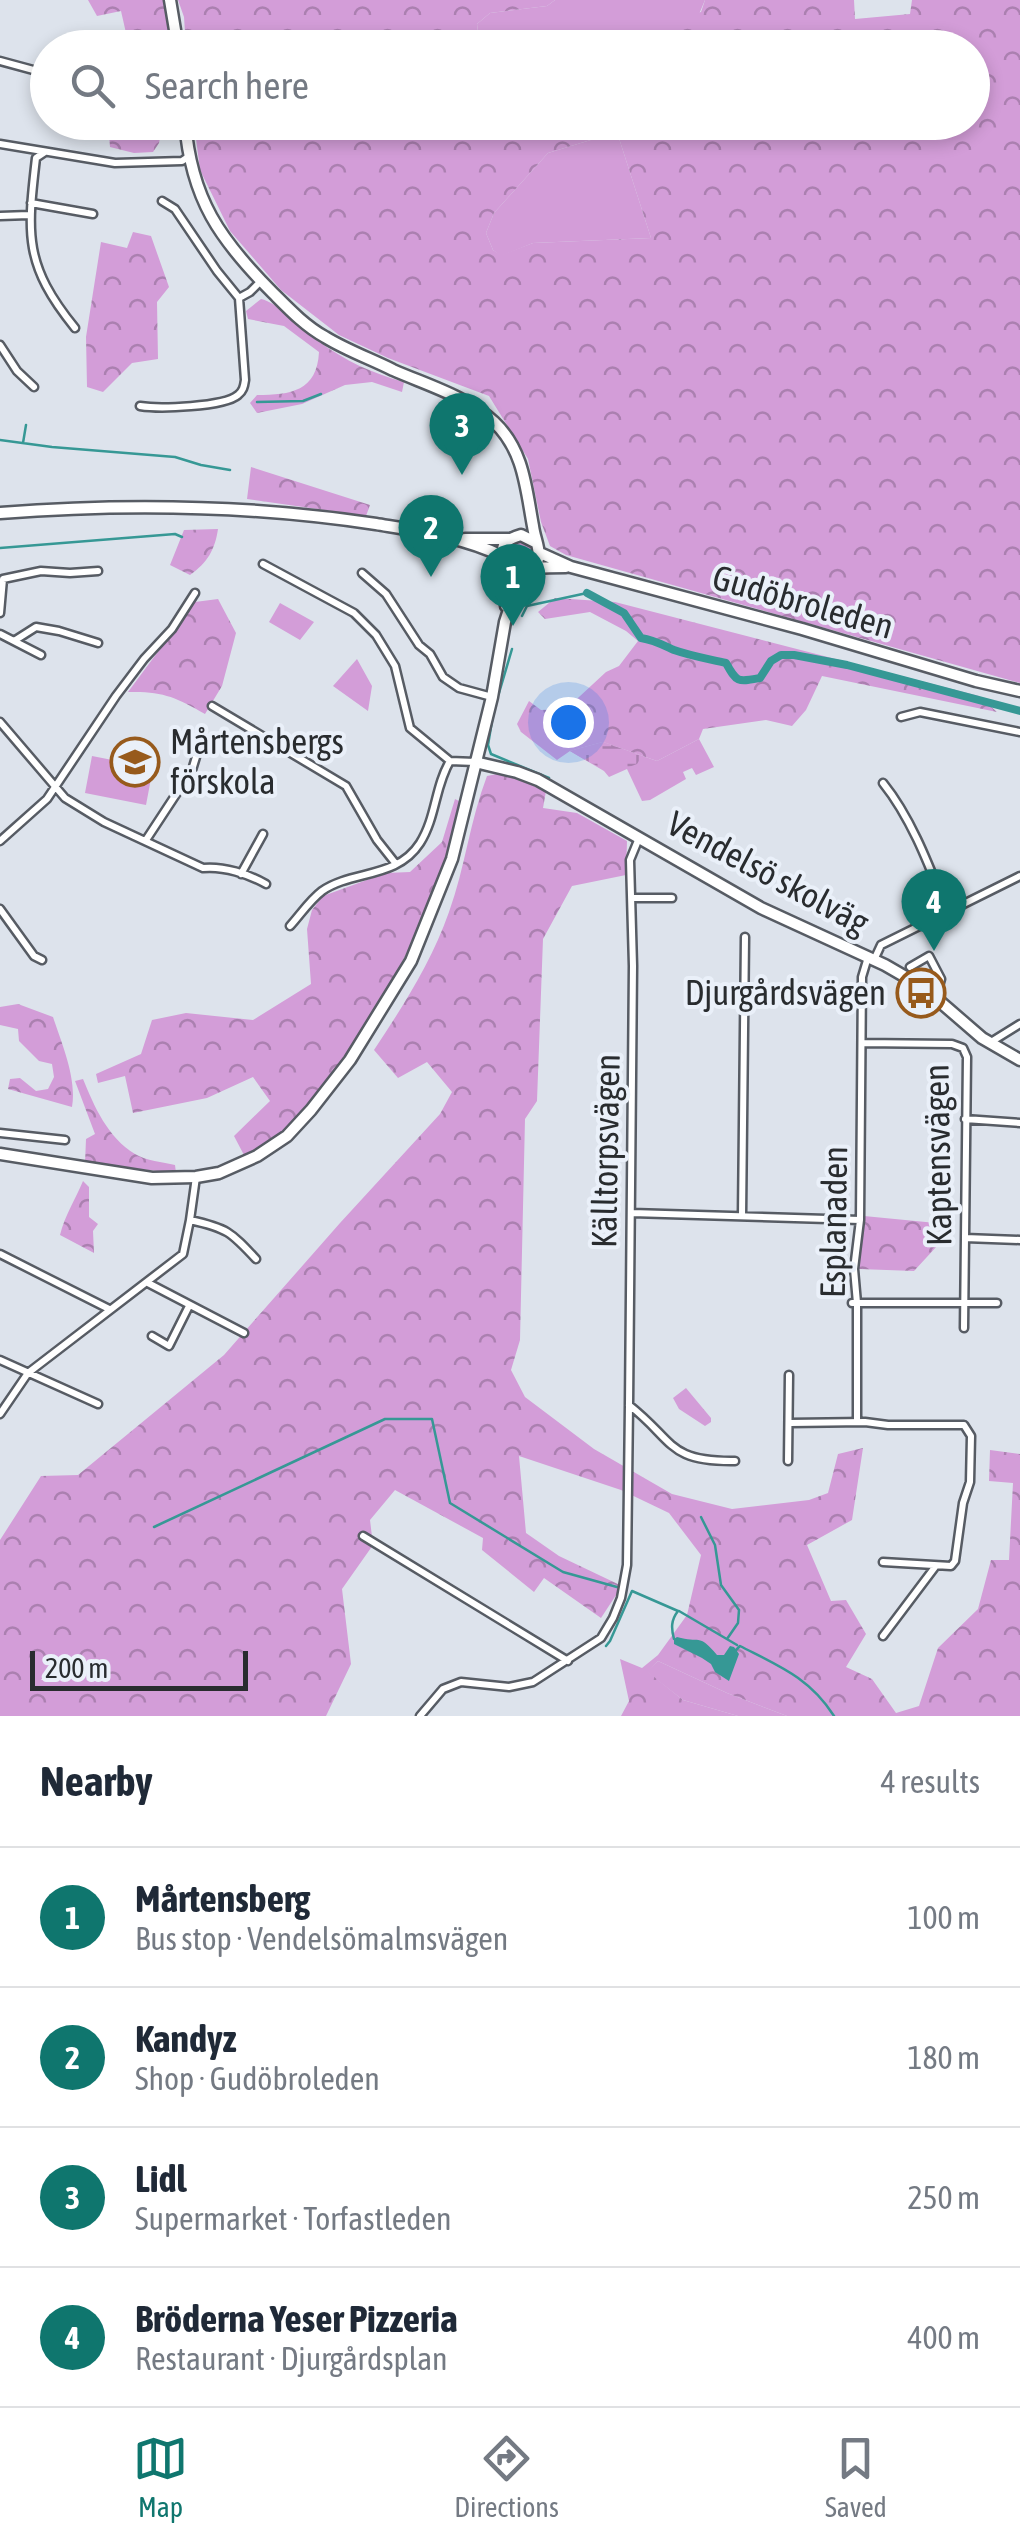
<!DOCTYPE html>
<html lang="en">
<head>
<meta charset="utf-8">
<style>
	:root { --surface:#fff; --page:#f6f6f7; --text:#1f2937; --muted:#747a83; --line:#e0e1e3; --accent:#0f766e }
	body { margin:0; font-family:"Asap Condensed",sans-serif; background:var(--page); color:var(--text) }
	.scale { position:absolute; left:30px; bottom:25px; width:218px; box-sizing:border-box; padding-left:10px; border:5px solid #292c2f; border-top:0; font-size:28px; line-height:35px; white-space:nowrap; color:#292c2f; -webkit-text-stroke:8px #eaf0f9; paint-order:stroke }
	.you { position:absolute; left:568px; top:722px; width:35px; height:35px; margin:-25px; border:8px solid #fff; border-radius:50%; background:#1a73e8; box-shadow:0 0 0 15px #1a73e833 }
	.badge { display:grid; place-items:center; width:65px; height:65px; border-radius:50%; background:var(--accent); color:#fff; font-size:32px; font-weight:700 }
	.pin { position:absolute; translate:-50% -82px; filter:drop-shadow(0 2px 5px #0008) }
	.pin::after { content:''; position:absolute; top:52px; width:35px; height:30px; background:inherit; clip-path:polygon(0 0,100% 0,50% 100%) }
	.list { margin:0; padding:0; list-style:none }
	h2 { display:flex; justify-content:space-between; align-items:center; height:130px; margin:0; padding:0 40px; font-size:42px }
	h2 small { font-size:32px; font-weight:400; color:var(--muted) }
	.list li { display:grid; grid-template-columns:65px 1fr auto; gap:30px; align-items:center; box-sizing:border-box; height:140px; padding:0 40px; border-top:2px solid var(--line) }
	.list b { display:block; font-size:38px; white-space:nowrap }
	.list p { margin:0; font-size:32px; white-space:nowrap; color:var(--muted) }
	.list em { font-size:32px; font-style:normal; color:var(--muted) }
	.icon { flex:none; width:55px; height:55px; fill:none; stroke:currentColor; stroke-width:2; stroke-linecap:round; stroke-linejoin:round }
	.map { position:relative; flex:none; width:1020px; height:1716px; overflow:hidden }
	.search { position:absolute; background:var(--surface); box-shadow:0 5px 15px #0003; left:30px; right:30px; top:30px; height:110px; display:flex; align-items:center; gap:25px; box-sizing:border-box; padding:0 35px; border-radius:55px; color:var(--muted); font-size:38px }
	.sheet { height:690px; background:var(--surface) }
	nav { display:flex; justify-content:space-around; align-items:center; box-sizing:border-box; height:140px; border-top:2px solid var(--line); background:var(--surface); font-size:28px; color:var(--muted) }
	nav a { display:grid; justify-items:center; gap:5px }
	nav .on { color:var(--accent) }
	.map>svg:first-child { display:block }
	.grass { fill:#d39dd8 }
	.forest { fill:url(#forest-crowns); fill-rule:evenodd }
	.wetland { fill:url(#wetland-marsh) }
	.water { fill:#369895 }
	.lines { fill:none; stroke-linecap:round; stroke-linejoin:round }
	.stream { stroke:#369895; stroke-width:2.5 }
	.canal { stroke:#369895; stroke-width:8 }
	.street-casing { stroke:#575c64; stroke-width:11 }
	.secondary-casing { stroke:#575c64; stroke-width:15 }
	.street { stroke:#fff; stroke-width:6 }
	.secondary { stroke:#fff; stroke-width:10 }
	.labels { text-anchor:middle; stroke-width:8; stroke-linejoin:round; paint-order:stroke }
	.street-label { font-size:35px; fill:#292c2f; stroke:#eaf0f9 }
	.poi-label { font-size:35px; fill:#292c2f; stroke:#eaf0f9; text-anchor:start }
</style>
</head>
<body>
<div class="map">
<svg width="1020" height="1716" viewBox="0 0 1020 1716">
	<defs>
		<pattern id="forest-crowns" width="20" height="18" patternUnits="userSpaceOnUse" patternTransform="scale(2.5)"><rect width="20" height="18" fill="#d39dd8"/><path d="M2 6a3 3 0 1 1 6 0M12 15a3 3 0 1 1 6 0" fill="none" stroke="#ab80b0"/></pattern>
		<pattern id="wetland-marsh" width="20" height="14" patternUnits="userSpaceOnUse" patternTransform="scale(2.5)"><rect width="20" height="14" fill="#d39dd8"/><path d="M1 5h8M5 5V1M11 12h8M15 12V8" fill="none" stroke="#ab80b0"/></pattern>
	</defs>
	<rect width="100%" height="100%" fill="#dde3ec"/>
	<path class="grass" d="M555 0H705L687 43 683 47H480L477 24 490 13 547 6Z
		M617 132 651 238 533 243 501 256 493 250 486 233 494 213 548 153Z
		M508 554a13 13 0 1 1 26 0a13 13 0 1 1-26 0Z
		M280 603 314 622 300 640 269 622Z
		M357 659 372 686 368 711 333 686Z
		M699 739 714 767 696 775 692 768 683 772 686 779 650 800 642 801 627 769 609 777 604 771 570 751 603 742 657 761Z
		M92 756 153 768 146 805 85 793Z
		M658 1661 727 1693 787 1716H738L683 1700 647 1672Z"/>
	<path class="forest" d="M88 0H165L174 47H122L126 33 121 11 97 16Z
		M178 0H555L547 6 490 13 477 24 480 48 186 47 184 17Z
		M705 0H854L855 19 910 14 912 0H1020V683L566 555 550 546 541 522 528 459 489 396 388 358 339 335 281 290 230 231 200 170 194 123 972 122V48L683 47 687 43 679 18 701 12ZM617 132 651 238 533 243 501 255 493 250 486 233 494 213 548 153Z
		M114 123H163L159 143 153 152 134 153 110 147 109 134Z
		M133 232 151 236 169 287 157 302 158 359 132 363 103 392 87 387 86 337 101 242 127 248Z
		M261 299C277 302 304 330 318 341 346 361 371 373 404 382L402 392 372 382 345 385 302 404 257 413 250 403 257 395C291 395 317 391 319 352L284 326 248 319 246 311Z
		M251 467 370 505 366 516 247 499Z
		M218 529C215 550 207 563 190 575L170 565 184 530Z
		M555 598 615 602 979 696 997 712 822 676 806 710 792 726 766 720 703 729 699 739 657 761 603 742 570 751 557 760 521 732 517 724 529 701 541 710 566 709 606 672 619 666 638 641 626 631 590 612 545 619 538 612Z
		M218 599 236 633 222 686 205 714C176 697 162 691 128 692L195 602Z
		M497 774 520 780 546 791 543 808 577 813 627 841 626 875 572 886 543 939 537 1101 525 1119 520 1340 511 1370 525 1397 594 1449 672 1494 732 1509 809 1500 828 1493 838 1454 863 1448 852 1520 807 1545 831 1601 846 1600 866 1634 846 1667 872 1679 896 1713 919 1706 938 1648 978 1609 991 1560H1009L1013 1483 989 1481 990 1450 1020 1454V1716H787L727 1693 658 1661 648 1672 683 1700 738 1716H621L629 1701 620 1659 642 1668 658 1655 687 1615 701 1555 669 1513 621 1490 519 1456 526 1533 559 1556 622 1586 601 1618 544 1578 534 1592 482 1550 483 1538 395 1490 370 1520 373 1545 342 1589 351 1664 326 1716H0V1540L41 1476 78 1475 224 1355 340 1223 440 1114 452 1092 427 1062 398 1078 374 1050C403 1006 431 963 449 912 465 868 470 820 487 776Z
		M455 799 459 801 448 855 429 908 398 970 351 1048 306 1107 282 1134 245 1157 234 1136 270 1101 253 1077 207 1098 133 1113 125 1076 98 1083 96 1074 141 1054 152 1020 186 1013 253 1020 311 984 307 929 312 910 323 896 386 873 410 872 442 842Z
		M18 1004 53 1017C62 1044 77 1079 72 1107L8 1089 10 1079 20 1078 36 1091 48 1089 54 1077 52 1064 39 1061 19 1041 18 1029 0 1025V1007Z
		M83 1079C94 1106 108 1138 135 1154 146 1161 163 1162 175 1165L176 1173 85 1163 86 1139 95 1134 75 1081Z
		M83 1181 89 1187V1217L98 1224 93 1231 94 1253 60 1235C65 1215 75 1200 83 1181Z
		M864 1216 936 1223 938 1245 914 1271 859 1269Z
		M686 1388 711 1418V1422L705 1426 679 1409 673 1398Z"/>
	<path class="wetland" d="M603 742 642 756 637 764C609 776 594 765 570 751Z"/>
	<path class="water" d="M677 1637C700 1644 698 1632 717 1655H724L730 1646 734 1647 739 1654 729 1681 715 1672 711 1664 702 1658 674 1644V1639Z"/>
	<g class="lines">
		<path class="stream" d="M257 402 303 401 321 394
			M0 440 52 447 175 457 201 465 230 470
			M23 443 26 425
			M0 548 175 534 182 537
			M522 616 527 606 587 593
			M499 693 512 649
			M494 709 488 745 491 754 549 778
			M701 1517 715 1545 721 1585 739 1610 738 1623 727 1639
			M154 1527 385 1419H432L450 1503 563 1572 617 1587
			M679 1611 737 1645
			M606 1646 610 1641 632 1591 678 1611C671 1620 671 1628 674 1639L676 1640
			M736 1650 740 1646C779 1666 810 1678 834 1716"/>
		<path class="canal" d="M587 593 624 613 641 638C654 640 663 645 674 650 691 656 709 659 726 663 737 683 738 682 760 678L771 661 781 655H794L847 665 1020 711"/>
		<g class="street-casing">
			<path id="street" d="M0 61 48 74
				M0 144 115 163 182 161 188 157
				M45 152 36 158C27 235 24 265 75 328
				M31 203 93 214
				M0 216 29 215
				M239 298 250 292 261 281
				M0 345 17 371 34 387
				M140 406C159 409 224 407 238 395 243 391 244 387 245 380L239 298 217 271 175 209 162 201
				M263 564 354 613 376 635 395 666 410 728 450 761 475 762
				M362 573 386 594 419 645 430 654 443 677 459 688 492 697
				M0 613 3 579 41 571 70 573 98 571
				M0 634 41 655
				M14 641 36 627 59 631 98 643
				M212 706 346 786 377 840 396 864
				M901 717 920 712 1020 732
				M0 722 65 798 104 822 203 868C224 866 248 874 266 884
				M883 783C912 819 930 868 947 911
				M146 840 192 770 196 757
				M0 841 47 799 116 696 144 659 172 629 195 593
				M241 874 263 834
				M632 898H672
				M0 909 34 956 42 960
				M290 926C300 915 310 900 322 891 352 870 397 879 420 843 436 818 435 786 450 761
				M874 960 881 945 1020 876
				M910 967 929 956 941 979 938 990
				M991 1042 1020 1024
				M862 1043 952 1044 963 1048 967 1057 964 1328
				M965 1119 1020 1123
				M0 1133 65 1140
				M632 1213 860 1220
				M742 1216 745 937
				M190 1220C227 1228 231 1232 256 1259
				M965 1238 1020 1240
				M0 1254 109 1309
				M148 1283 244 1333
				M852 1303H997
				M152 1336 169 1346 189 1306
				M0 1360 98 1404
				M629 1405C675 1441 667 1462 735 1461
				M0 1414 28 1373 183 1254 190 1220 196 1177
				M857 1422V1303L854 1269 860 1220 862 977 868 957
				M790 1423 865 1422 888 1425H964L971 1436 970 1482 963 1503 955 1561 951 1566 883 1562
				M788 1461 789 1375
				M363 1536 568 1661
				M883 1636 935 1567
				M420 1716 443 1689 461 1682 509 1687 533 1682 601 1638 613 1618 621 1598 627 1565 629 1405 633 966 630 860 639 838"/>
		</g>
		<g class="secondary-casing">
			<path id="secondary" d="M170 0 178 48
				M185 122C191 199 220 240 273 293 289 309 305 326 325 337 346 350 371 359 393 370 427 385 466 396 494 422 524 450 526 489 533 526 535 542 544 554 534 568
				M0 513C126 503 251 505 376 524 418 531 463 537 502 556
				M465 539H509
				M540 553 571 567 802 629 976 681 1020 691
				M504 565C518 576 523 571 538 568 546 567 557 567 566 567
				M506 606C506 595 506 584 505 573 504 553 495 542 521 535L535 542
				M475 762 517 772 538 780 761 908 885 965 923 987 982 1038 1020 1060
				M0 1154 152 1178 196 1177 219 1173 257 1156 287 1136 311 1110 350 1060 411 961 452 859 492 697 505 622 521 573"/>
		</g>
		<use href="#street" class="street"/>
		<use href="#secondary" class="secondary"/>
	</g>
	<defs>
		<g id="school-ring" transform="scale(2.5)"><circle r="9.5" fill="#eaf0f9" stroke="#975a1c" stroke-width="1.5"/><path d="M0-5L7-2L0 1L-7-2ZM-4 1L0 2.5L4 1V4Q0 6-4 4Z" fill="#975a1c"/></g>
		<g id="bus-ring" transform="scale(2.5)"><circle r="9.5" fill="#eaf0f9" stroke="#975a1c" stroke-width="1.5"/><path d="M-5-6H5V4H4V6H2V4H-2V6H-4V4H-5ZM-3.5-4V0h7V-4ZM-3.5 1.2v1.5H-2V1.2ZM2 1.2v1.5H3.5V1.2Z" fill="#975a1c"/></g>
	</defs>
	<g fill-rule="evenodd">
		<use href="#school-ring" x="135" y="762"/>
		<use href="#bus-ring" x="921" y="993"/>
	</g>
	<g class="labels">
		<g class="street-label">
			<text transform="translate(803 602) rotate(16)" y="12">Gudöbroleden</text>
			<text transform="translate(768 873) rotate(28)" y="12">Vendelsö skolväg</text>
			<text transform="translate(606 1151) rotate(-89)" y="12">Källtorpsvägen</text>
			<text transform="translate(938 1155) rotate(-91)" y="12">Kaptensvägen</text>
			<text transform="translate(834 1222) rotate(-89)" y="12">Esplanaden</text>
		</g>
		<g class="poi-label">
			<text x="170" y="754">Mårtensbergs<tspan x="170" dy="40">förskola</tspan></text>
			<text x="886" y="1005" text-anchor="end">Djurgårdsvägen</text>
		</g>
	</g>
</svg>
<div class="scale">200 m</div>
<div class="you"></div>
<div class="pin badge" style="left:513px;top:626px">1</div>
<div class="pin badge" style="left:431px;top:577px">2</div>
<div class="pin badge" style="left:462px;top:475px">3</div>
<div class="pin badge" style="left:934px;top:951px">4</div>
<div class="search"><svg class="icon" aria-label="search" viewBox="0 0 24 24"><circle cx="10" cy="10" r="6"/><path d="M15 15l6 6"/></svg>Search here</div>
</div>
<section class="sheet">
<h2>Nearby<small>4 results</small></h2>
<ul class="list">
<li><span class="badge">1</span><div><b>Mårtensberg</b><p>Bus stop · Vendelsömalmsvägen</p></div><em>100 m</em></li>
<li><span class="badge">2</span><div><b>Kandyz</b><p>Shop · Gudöbroleden</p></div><em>180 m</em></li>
<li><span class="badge">3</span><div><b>Lidl</b><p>Supermarket · Torfastleden</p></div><em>250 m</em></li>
<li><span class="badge">4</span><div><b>Bröderna Yeser Pizzeria</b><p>Restaurant · Djurgårdsplan</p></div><em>400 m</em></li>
</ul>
</section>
<nav>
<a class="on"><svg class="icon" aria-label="map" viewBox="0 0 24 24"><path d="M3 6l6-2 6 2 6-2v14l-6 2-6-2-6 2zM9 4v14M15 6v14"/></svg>Map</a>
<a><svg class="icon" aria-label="directions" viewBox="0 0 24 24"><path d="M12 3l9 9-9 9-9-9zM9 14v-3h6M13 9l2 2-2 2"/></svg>Directions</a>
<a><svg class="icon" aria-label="saved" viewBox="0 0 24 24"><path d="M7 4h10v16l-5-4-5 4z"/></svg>Saved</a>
</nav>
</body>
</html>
